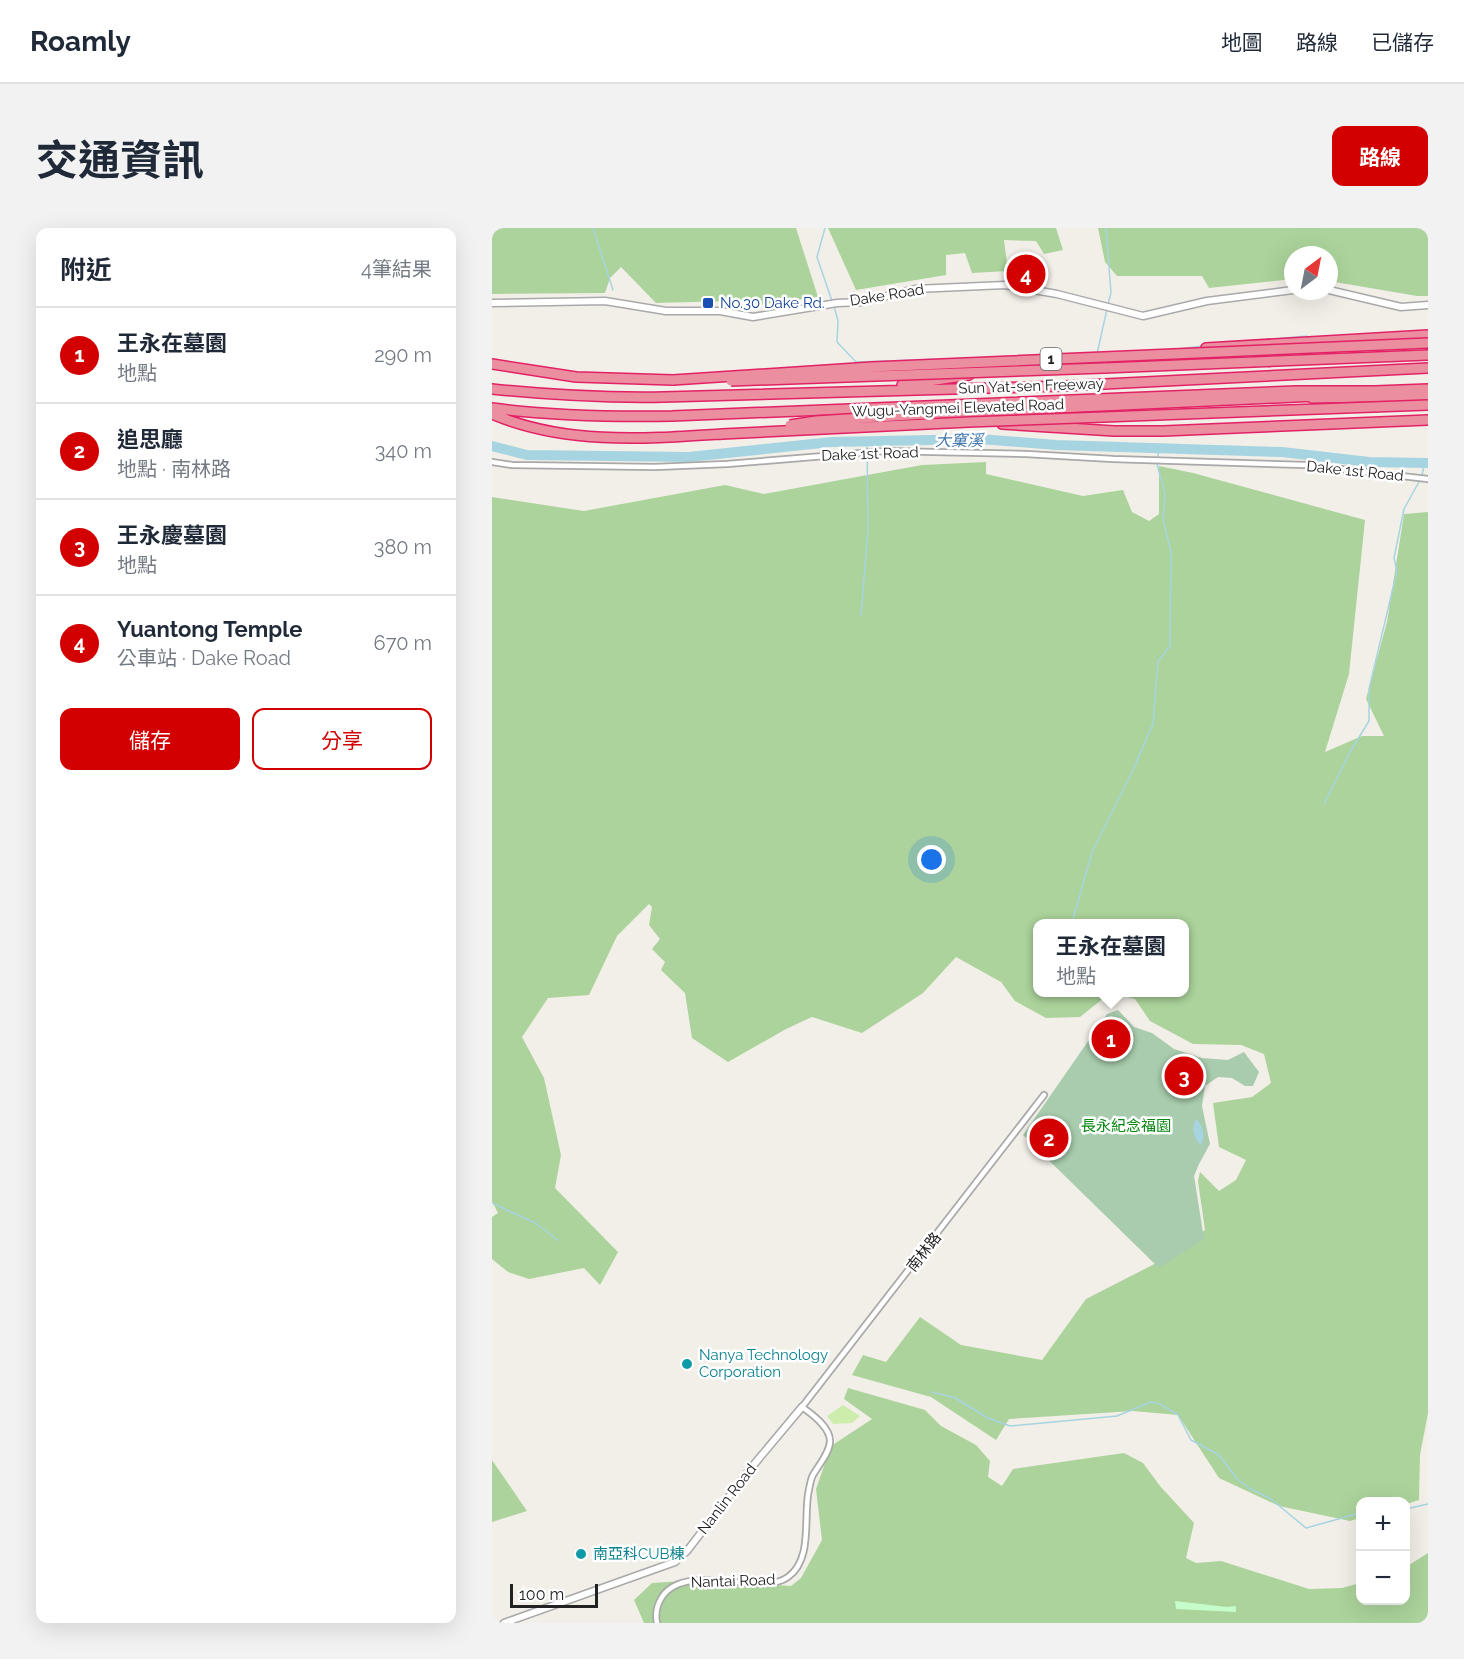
<!DOCTYPE html>
<html lang="zh-TW">
<head>
<meta charset="utf-8">
<style>
	:root { --surface:#fff; --page:#f2f2f3; --text:#1f2937; --muted:#747a83; --line:#e0e1e3; --accent:#d30001 }
	body { margin:0; font-family:Raleway,"Noto Sans TC",sans-serif; background:var(--page); color:var(--text) }
	.controls { position:absolute; right:18px; bottom:18px; display:grid; overflow:hidden; border-radius:12px; box-shadow:0 6px 24px #0002 }
	.controls button { width:54px; height:54px; display:grid; place-items:center; padding:0; border:0; border-bottom:2px solid var(--line); background:var(--surface); color:var(--text); font:30px sans-serif }
	.compass { position:absolute; left:792px; top:18px; width:54px; height:54px; border-radius:50%; background:var(--surface); box-shadow:0 6px 24px #0002; rotate:32deg }
	.scale { position:absolute; left:18px; bottom:15px; width:88px; box-sizing:border-box; padding-left:6px; border:3px solid #222; border-top:0; font-size:16px; line-height:21px; white-space:nowrap; color:#222; -webkit-text-stroke:4px #fff; paint-order:stroke }
	.you { position:absolute; left:440px; top:632px; width:21px; height:21px; margin:-15px; border:4px solid #fff; border-radius:50%; background:#1a73e8; box-shadow:0 0 0 9px #1a73e833 }
	.badge { display:grid; place-items:center; width:39px; height:39px; border-radius:50%; background:var(--accent); color:#fff; font-size:20px; font-weight:700 }
	.pin { position:absolute; translate:-50% -50%; border:3px solid #fff; box-shadow:0 2px 6px #0006 }
	.popup { position:absolute; left:541px; top:691px; width:156px; height:78px; box-sizing:border-box; display:grid; place-content:center; border-radius:12px; background:var(--surface); filter:drop-shadow(0 2px 4px #0005); font-size:20px; white-space:nowrap; color:var(--muted) }
	.popup b { font-size:22px; color:var(--text) }
	.popup::after { content:''; position:absolute; left:50%; top:100%; margin-left:-12px; border:12px solid transparent; border-top-color:var(--surface) }
	.list { margin:0; padding:0; list-style:none }
	h2 { display:flex; justify-content:space-between; align-items:center; height:78px; margin:0; padding:0 24px; font-size:26px }
	h2 small { font-size:20px; font-weight:400; color:var(--muted) }
	.list li { display:grid; grid-template-columns:39px 1fr auto; gap:18px; align-items:center; box-sizing:border-box; height:96px; padding:0 24px; border-top:2px solid var(--line) }
	.list b { display:block; font-size:22px; white-space:nowrap }
	.list p { margin:0; font-size:20px; white-space:nowrap; color:var(--muted) }
	.list em { font-size:20px; font-style:normal; color:var(--muted) }
	.actions { display:flex; gap:12px; padding:18px 24px }
	.actions a { flex:1; padding:14px 0; border:2px solid var(--accent); border-radius:12px; text-align:center; font-size:21px; color:var(--accent) }
	.actions .main { background:var(--accent); color:#fff }
	.map { position:relative; flex:none; width:936px; height:1395px; overflow:hidden; border-radius:12px }
	header { display:flex; align-items:center; gap:36px; box-sizing:border-box; height:84px; padding:0 30px; background:var(--surface); border-bottom:2px solid var(--line) }
	header strong { font-size:28px }
	nav { display:flex; gap:33px; margin-inline-start:auto; font-size:21px }
	.intro { display:flex; align-items:center; justify-content:space-between; box-sizing:border-box; height:144px; padding:0 36px }
	h1 { margin:0; font-size:42px }
	.button { padding:15px 27px; border-radius:12px; background:var(--accent); color:#fff; font-size:21px; font-weight:700 }
	main { display:flex; gap:36px; padding:0 36px }
	aside { flex:1; background:var(--surface); border-radius:12px; box-shadow:0 6px 24px #0002 }
	.map>svg:first-child { display:block }
	.grass { fill:#cdedad }
	.forest { fill:#acd39b }
	.cemetery { fill:#a8ccad }
	.park { fill:#c5fcc9 }
	.water { fill:#a7d4e1 }
	.lines { fill:none; stroke-linecap:round; stroke-linejoin:round }
	.stream { stroke:#a7d4e1; stroke-width:1.5 }
	.river { stroke:#a7d4e1; stroke-width:10 }
	.minor-casing { stroke:#a9a9a9; stroke-width:8 }
	.tertiary-casing { stroke:#a9a9a9; stroke-width:9 }
	.motorway-casing { stroke:#e32265; stroke-width:12 }
	.minor { stroke:#fff; stroke-width:4.5 }
	.tertiary { stroke:#fff; stroke-width:6 }
	.motorway { stroke:#eb8ea0; stroke-width:9 }
	.motorway-bridge-casing { stroke:#e32265; stroke-width:12; stroke-linecap:butt }
	.motorway-bridge { stroke:#eb8ea0; stroke-width:9 }
	.transit-dot { fill:#1a4fb4; stroke:#fff; stroke-width:2 }
	.culture-dot { fill:#0f9aa8; stroke:#fff; stroke-width:2 }
	.labels { text-anchor:middle; stroke-width:5; stroke-linejoin:round; paint-order:stroke }
	.shield { fill:#fff; stroke:#646464; stroke-width:1.5 }
	.shield-label { font-size:14px; font-weight:bold; fill:#222 }
	.street-label { font-size:15px; fill:#222; stroke:#fff }
	.transit-label { font-size:15px; fill:#164399; stroke:#fff; text-anchor:start }
	.park-label { font-size:15px; fill:#078811; stroke:#fff }
	.culture-label { font-size:15px; fill:#0d838f; stroke:#fff; text-anchor:start }
	.water-label { font-size:16px; font-style:italic; fill:#457aaf; stroke:#fff }
</style>
</head>
<body>
<header>
<strong>Roamly</strong>
<nav><a>地圖</a><a>路線</a><a>已儲存</a></nav>
</header>
<div class="intro"><h1>交通資訊</h1><a class="button">路線</a></div>
<main>
<aside>
<h2>附近<small>4筆結果</small></h2>
<ul class="list">
<li><span class="badge">1</span><div><b>王永在墓園</b><p>地點</p></div><em>290 m</em></li>
<li><span class="badge">2</span><div><b>追思廳</b><p>地點 · 南林路</p></div><em>340 m</em></li>
<li><span class="badge">3</span><div><b>王永慶墓園</b><p>地點</p></div><em>380 m</em></li>
<li><span class="badge">4</span><div><b>Yuantong Temple</b><p>公車站 · Dake Road</p></div><em>670 m</em></li>
</ul>
<div class="actions"><a class="main">儲存</a><a>分享</a></div>
</aside>
<div class="map">
<svg width="936" height="1395" viewBox="0 0 936 1395">
	<rect width="100%" height="100%" fill="#f2efe8"/>
	<path class="grass" d="M351 1177 368 1188 360 1195 341 1196 335 1188Z"/>
	<path class="forest" d="M0 0H304L326 69 267 77 238 73 164 75 129 39 118 50 113 65 0 66Z
		M336 0H564L571 22 552 26 544 13 512 12 516 43 480 45 473 25 454 27V47L364 62Z
		M606 0H936V68H925L837 53V27H801V51L717 60 710 48H625L613 34Z
		M494 234V246L591 268 631 262 640 284 657 293 667 286V238L701 245 873 292 857 446 833 524 870 508H892L874 471 895 394 912 286 936 284V1185L928 1227 927 1272 914 1276V1274H868V1290L858 1293 787 1278 727 1250 686 1187 641 1183 517 1191 504 1212 439 1169 360 1147 371 1127 394 1134 428 1089 469 1117 550 1132 594 1071 680 1027 713 1002 706 953 708 944 727 963 744 952 754 932 727 919 721 875 760 869 779 855 772 826 749 817 701 816 658 793 643 771 619 765 692 764V696H546V764L618 765 588 789 554 790 523 773 509 754 464 729 431 765 370 805 320 789 294 801 236 834 200 810 193 765 169 742 173 734 160 721 168 711 157 697 160 679 157 676 125 708 97 767 56 770 30 809 52 850 69 927 63 960 126 1024 108 1057 92 1040 37 1051 16 1044 0 1031V989L6 985 0 973V269L92 283 233 257 272 266 430 237Z
		M356 1160 433 1182 449 1198 484 1217 498 1233 496 1249 510 1258 521 1241 632 1225 651 1235 668 1258 702 1295 694 1330 704 1335 729 1333 817 1361 850 1360 868 1355V1372H914V1339L936 1325V1395H152L142 1372 160 1355 209 1352 299 1358 309 1350 330 1312 324 1261 339 1218 380 1191 352 1171Z
		M0 1232 35 1283 0 1294Z"/>
	<path class="cemetery" d="M626 782 642 799 660 805 682 821 710 830 736 832 752 824 767 844 761 858H753L740 850 726 849 713 858 710 878 718 916 707 936 702 948 712 1011 667 1040 531 907 615 786Z"/>
	<path class="park" d="M683 1373 735 1379 744 1378V1384L684 1381Z"/>
	<path class="water" d="M704 891C711 897 714 909 709 917 702 912 699 899 704 891Z"/>
	<g class="lines">
		<path class="stream" d="M101 0 121 62
			M333 0 325 29 340 73
			M614 0 619 65 616 76
			M342 78 346 93 345 114 364 134 480 130
			M769 112 815 108
			M679 122 710 118
			M605 126 615 81
			M930 247 933 234
			M369 387 376 302 375 212
			M832 576 858 524 877 493V461L905 343 902 330 912 281 928 252
			M580 695 600 624 641 542 661 496 666 433 678 418 679 324 671 291 673 266 665 236 667 219
			M0 975 43 995 66 1012
			M440 1164 463 1170 496 1190 518 1198 625 1188 659 1174 668 1176 686 1187 699 1212 727 1227 745 1251 757 1260 779 1271 814 1300 868 1285
			M914 1281 936 1276"/>
		<path class="river" d="M0 218 35 227 197 229 340 214 488 211 564 217 790 224 877 234 936 235"/>
		<g class="minor-casing">
			<path id="minor" d="M0 234 20 237 163 239 235 236 393 223 534 226 621 231 814 237 936 251
				M165 1395C163 1386 165 1377 170 1369 194 1333 269 1369 296 1349 320 1332 312 1293 316 1267 317 1261 318 1255 320 1249 325 1239 338 1225 338 1213 338 1199 320 1186 310 1179L552 867"/>
		</g>
		<g class="tertiary-casing">
			<path id="tertiary" d="M837 62 909 79 936 77
				M0 75 113 73 174 83H228L261 89 345 75 370 74 423 61 513 57 565 66 651 88 715 73 801 62
				M12 1395 183 1334 195 1323 259 1240 310 1179"/>
		</g>
		<g class="motorway-casing">
			<path id="motorway" d="M714 120 936 107
				M0 136 84 149 181 152
				M514 140 545 135
				M612 140 936 127
				M410 157 477 147
				M0 161C58 167 114 170 172 169L572 158 936 140
				M820 170 936 168
				M0 180C60 188 119 189 180 188L804 163H883L936 161
				M0 186C73 217 152 211 230 206
				M439 186 824 168
				M421 190 455 192
				M510 196 622 203H671L936 192"/>
		</g>
		<use href="#minor" class="minor"/>
		<use href="#tertiary" class="tertiary"/>
		<use href="#motorway" class="motorway"/>
		<g class="motorway-bridge-casing">
			<path id="motorway-bridge" d="M181 152 380 139 936 115
				M239 153 612 140
				M298 197 324 193 432 186
				M230 206 477 194 936 177"/>
		</g>
		<use href="#motorway-bridge" class="motorway-bridge"/>
	</g>
	<rect class="transit-dot" x="210" y="69" width="12" height="12" rx="3"/>
	<g class="culture-dot">
		<circle cx="195" cy="1136" r="6"/>
		<circle cx="89" cy="1326" r="6"/>
	</g>
	<g class="labels">
		<rect class="shield" x="548.5" y="120" width="21" height="22" rx="4.5"/>
		<g class="shield-label">
			<text x="559" y="136">1</text>
		</g>
		<g class="street-label">
			<text transform="translate(395 67) rotate(-9)" y="5">Dake Road</text>
			<text transform="translate(539 158) rotate(-2)" y="5">Sun Yat-sen Freeway</text>
			<text transform="translate(466 180) rotate(-2)" y="5">Wugu-Yangmei Elevated Road</text>
			<text transform="translate(378 226) rotate(-2)" y="5">Dake 1st Road</text>
			<text transform="translate(863 243) rotate(6)" y="5">Dake 1st Road</text>
			<text transform="translate(432 1024) rotate(-52)" y="5">南林路</text>
			<text transform="translate(235 1271) rotate(-52)" y="5">Nanlin Road</text>
			<text transform="translate(241 1353) rotate(-2)" y="5">Nantai Road</text>
		</g>
		<g class="transit-label">
			<text x="228" y="80">No.30 Dake Rd.</text>
		</g>
		<g class="park-label">
			<text x="634" y="903">長永紀念福園</text>
		</g>
		<g class="culture-label">
			<text x="207" y="1132">Nanya Technology<tspan x="207" dy="17">Corporation</tspan></text>
			<text x="101" y="1331">南亞科CUB棟</text>
		</g>
		<g class="water-label">
			<text x="467" y="218">大窠溪</text>
		</g>
	</g>
</svg>
<div class="controls">
<button>+</button>
<button>−</button>
</div>
<svg class="compass" viewBox="-18 -18 36 36"><path d="M0-13l5 13h-10z" fill="#e53935"/><path d="M0 13l5-13h-10z" fill="#747a83"/></svg>
<div class="scale">100 m</div>
<div class="you"></div>
<div class="pin badge" style="left:619px;top:811px">1</div>
<div class="popup"><b>王永在墓園</b>地點</div>
<div class="pin badge" style="left:557px;top:910px">2</div>
<div class="pin badge" style="left:692px;top:848px">3</div>
<div class="pin badge" style="left:534px;top:46px">4</div>
</div>
</main>
</body>
</html>
